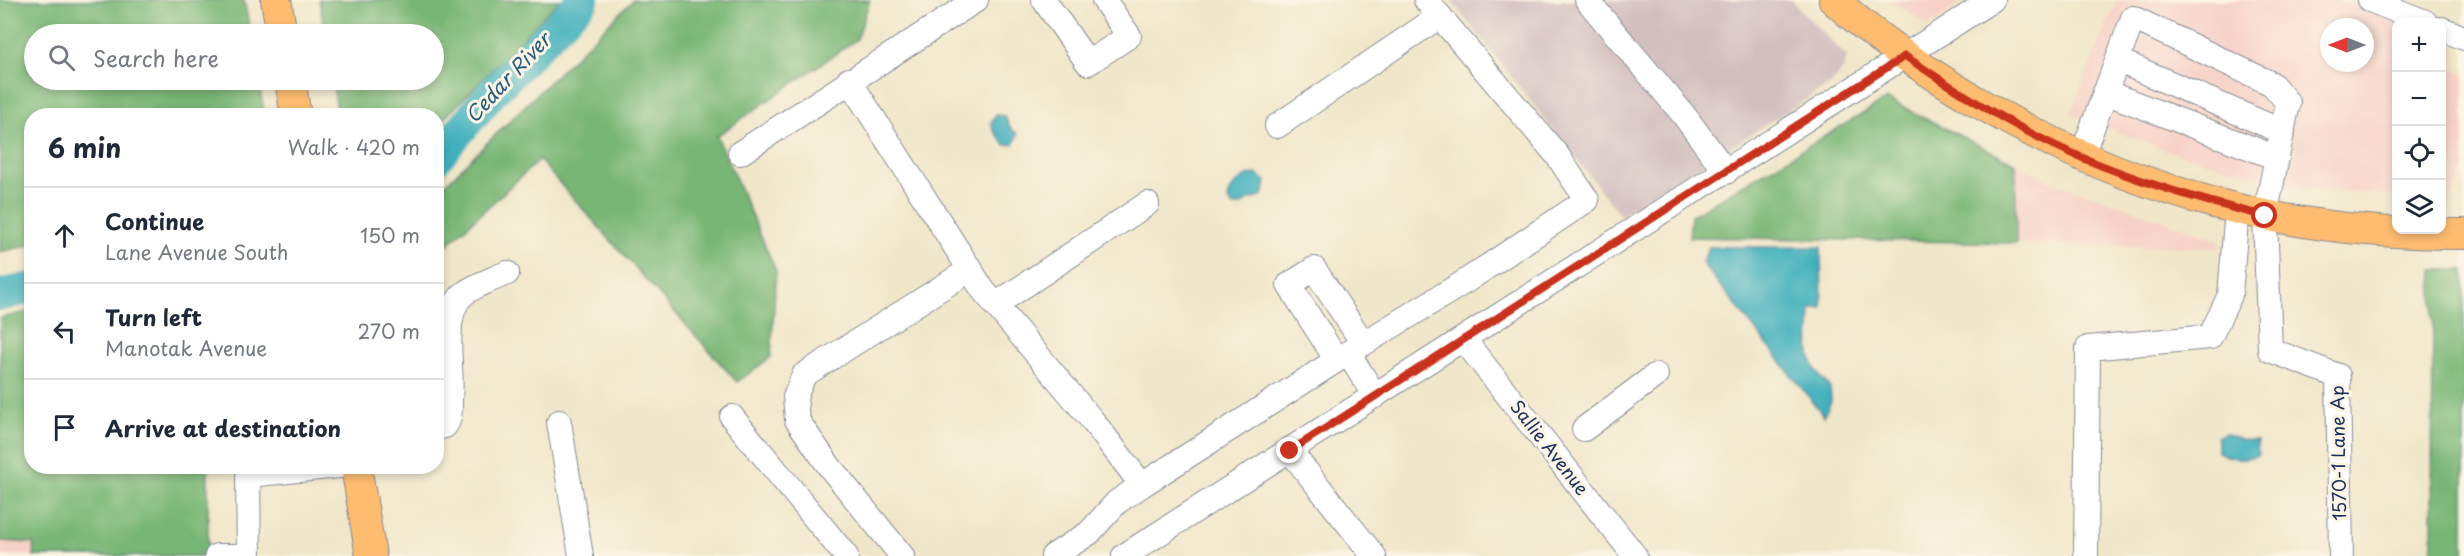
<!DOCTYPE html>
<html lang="en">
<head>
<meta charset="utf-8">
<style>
	:root { --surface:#fff; --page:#f2f2f3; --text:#1f2937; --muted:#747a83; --line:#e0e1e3 }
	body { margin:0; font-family:"Playpen Sans",sans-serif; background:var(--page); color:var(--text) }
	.controls { position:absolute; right:18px; top:18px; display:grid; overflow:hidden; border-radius:12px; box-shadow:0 3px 9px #0003 }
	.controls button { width:54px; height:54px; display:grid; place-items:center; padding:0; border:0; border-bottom:2px solid var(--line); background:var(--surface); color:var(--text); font:30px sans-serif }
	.compass { position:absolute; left:2320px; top:18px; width:54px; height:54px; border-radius:50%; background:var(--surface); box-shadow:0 3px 9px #0003; rotate:270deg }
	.stop { position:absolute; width:18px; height:18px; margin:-14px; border:4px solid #c8321e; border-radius:50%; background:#fff }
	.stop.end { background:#c8321e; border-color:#fff; box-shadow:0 2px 6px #0008 }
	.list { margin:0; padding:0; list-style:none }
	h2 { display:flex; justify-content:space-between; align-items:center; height:78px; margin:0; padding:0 24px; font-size:26px }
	h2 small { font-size:20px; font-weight:400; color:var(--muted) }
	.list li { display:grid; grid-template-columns:39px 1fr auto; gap:18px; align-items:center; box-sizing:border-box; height:96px; padding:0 24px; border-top:2px solid var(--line) }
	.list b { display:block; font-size:22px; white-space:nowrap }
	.list p { margin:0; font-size:20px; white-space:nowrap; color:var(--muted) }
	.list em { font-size:20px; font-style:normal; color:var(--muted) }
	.icon { flex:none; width:33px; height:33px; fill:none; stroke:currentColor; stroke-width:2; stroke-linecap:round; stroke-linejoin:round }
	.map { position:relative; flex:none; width:2464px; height:556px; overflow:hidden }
	.search { position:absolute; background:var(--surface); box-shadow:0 3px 9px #0003; left:24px; top:24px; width:420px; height:66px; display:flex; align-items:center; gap:15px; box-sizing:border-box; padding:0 21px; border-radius:33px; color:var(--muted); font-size:22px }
	.panel { position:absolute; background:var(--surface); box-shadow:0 3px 9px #0003; left:24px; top:108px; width:420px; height:366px; border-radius:24px }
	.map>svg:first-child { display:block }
	.built { fill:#f7d1c7; fill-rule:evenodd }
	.industrial { fill:#d2bfc0 }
	.forest { fill:#78b675; stroke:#4a726a; stroke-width:1.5 }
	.water { fill:#40b0bc; stroke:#2e708d; stroke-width:1.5 }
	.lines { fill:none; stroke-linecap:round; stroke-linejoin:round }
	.river { stroke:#40b0bc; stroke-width:32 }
	.minor-casing { stroke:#868a94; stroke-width:26 }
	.major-casing { stroke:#868a94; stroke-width:32 }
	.minor { stroke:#fff; stroke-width:24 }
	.major { stroke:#fdbc70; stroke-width:30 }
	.route { stroke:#c8321e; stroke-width:8 }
	.labels { text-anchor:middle; stroke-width:6; stroke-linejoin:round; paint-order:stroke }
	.street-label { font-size:18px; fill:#1b2f5e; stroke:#fcf5e5 }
	.water-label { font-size:20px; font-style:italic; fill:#285c7f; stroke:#fcf5e5 }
</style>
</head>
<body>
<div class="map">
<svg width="2464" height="556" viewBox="0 0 2464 556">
	<rect width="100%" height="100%" fill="#fcf5e5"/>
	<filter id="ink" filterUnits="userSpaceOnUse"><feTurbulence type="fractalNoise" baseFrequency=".0167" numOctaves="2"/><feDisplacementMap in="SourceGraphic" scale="12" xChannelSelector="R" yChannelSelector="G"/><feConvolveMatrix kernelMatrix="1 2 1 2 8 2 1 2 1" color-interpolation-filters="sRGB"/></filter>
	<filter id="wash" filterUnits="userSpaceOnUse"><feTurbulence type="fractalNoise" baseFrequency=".008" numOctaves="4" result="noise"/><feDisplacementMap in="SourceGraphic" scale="24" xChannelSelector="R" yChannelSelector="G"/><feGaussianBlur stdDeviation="1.35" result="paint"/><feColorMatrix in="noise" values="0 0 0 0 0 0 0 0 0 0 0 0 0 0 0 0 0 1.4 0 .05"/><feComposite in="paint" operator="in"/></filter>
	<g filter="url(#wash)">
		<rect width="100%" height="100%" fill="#f0e6c9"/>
		<path class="built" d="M1891 0H1966L1929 26Z
			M2117 0H2336L2396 23V196L2303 188 2168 151 2070 114ZM2329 27H2365V63H2329Z
			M2442 65 2464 75V169L2450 200H2442Z
			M2016 164 2048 180 2217 239 2222 248 2016 243Z
			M0 541 34 543V556H0Z"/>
		<path class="industrial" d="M1451 0H1790L1847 57 1844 68 1832 83 1621 216Z"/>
		<path class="forest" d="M0 0H244L251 34H34V80H258L265 115 32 116 31 245 0 252Z
			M319 0H560L437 126 436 116 338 115 332 80H434V34H325Z
			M633 0H870L857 39 717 136 776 271 771 357 737 382 539 160 437 254V192Z
			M1887 99 2016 164V243L1689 237 1691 216Z
			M2433 270H2464V556H2432Z
			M31 311 32 466 208 467V556H34L33 543 0 541V318Z"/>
		<path class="water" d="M996 115 1005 116 1010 128 1018 134 1014 144 1005 145 994 131 991 123Z
			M1256 174 1266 181 1264 193 1258 198 1248 200 1240 206H1232L1228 199C1230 185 1242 176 1256 174Z
			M1709 247H1821L1822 308 1811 309C1810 344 1802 362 1830 387L1831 401 1824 416 1702 263Z
			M2226 433 2240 440 2257 441 2258 455C2243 460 2231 460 2217 451V437Z"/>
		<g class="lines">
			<path class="river" d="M436 159 491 94 583 0
				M0 295 32 288"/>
		</g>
	</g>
	<g filter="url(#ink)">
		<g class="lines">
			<g class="minor-casing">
				<path id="minor" d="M1044 0 1088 63 1129 36 1104 0
					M1587 0 1683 114 1726 172
					M2370 0 2425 22
					M2442 29 2464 38
					M2117 60 2283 132
					M849 80 983 290 1092 420 1142 485 1348 353
					M2105 92 2277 158
					M1277 126 1440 16
					M740 153 976 0
					M2081 158 2133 18 2272 84 2288 103 2265 216 2270 350 2338 376 2341 556
					M995 305 1147 204
					M1464 340 1635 556
					M1336 359 1289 285 1314 269 1363 343
					M1375 396 1348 353 1466 281 1587 200 1557 155 1426 0
					M732 417 846 556
					M559 422 581 556
					M436 428 445 426C451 418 450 408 450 399 454 369 439 312 465 293 477 284 494 279 507 273
					M1584 429 1656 375
					M1290 451 1374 556
					M217 556H249L248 475 339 466
					M902 556 829 466 797 420 795 397 804 375 971 269
					M1053 556 1089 533 1117 502 1142 485
					M1124 556 1992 0
					M2086 556 2088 348 2210 337 2230 295 2237 209"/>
			</g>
			<g class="major-casing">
				<path id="major" d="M276 0 282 34
					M1834 0C1880 42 1933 76 1986 107 2138 194 2289 235 2464 234
					M290 80 296 116
					M356 466 371 556"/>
			</g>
			<use href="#minor" class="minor"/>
			<use href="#major" class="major"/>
		</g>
	</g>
	<g class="lines" filter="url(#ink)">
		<path class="route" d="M1290 451 1905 56C1961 94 2021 132 2083 158 2142 183 2203 201 2265 216"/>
	</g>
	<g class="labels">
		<g class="street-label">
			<text transform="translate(1549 448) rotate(52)" y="6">Sallie Avenue</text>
			<text transform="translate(2339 453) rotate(-91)" y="6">1570-1 Lane Ap</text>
		</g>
		<g class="water-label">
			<text transform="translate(508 78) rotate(-47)" y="7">Cedar River</text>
		</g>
	</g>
</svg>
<div class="controls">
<button>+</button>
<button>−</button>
<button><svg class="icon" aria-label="locate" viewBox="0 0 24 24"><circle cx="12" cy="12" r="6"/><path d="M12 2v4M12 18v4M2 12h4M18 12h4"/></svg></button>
<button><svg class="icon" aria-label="layers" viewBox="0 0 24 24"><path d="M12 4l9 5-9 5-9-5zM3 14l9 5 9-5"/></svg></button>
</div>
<svg class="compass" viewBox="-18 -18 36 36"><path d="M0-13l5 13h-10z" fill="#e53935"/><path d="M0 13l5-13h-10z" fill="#747a83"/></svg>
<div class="stop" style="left:2265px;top:216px"></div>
<div class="stop end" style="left:1290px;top:451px"></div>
<div class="search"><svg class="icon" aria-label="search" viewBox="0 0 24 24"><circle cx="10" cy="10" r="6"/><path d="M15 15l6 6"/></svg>Search here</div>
<section class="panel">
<h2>6 min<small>Walk · 420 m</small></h2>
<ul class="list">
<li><svg class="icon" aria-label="ahead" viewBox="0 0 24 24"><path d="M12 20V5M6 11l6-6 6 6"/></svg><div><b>Continue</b><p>Lane Avenue South</p></div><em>150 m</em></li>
<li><svg class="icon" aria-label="left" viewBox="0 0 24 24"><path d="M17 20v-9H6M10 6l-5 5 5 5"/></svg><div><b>Turn left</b><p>Manotak Avenue</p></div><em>270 m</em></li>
<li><svg class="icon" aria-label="arrive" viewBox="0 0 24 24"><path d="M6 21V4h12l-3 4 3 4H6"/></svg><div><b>Arrive at destination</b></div></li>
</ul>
</section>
</div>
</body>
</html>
